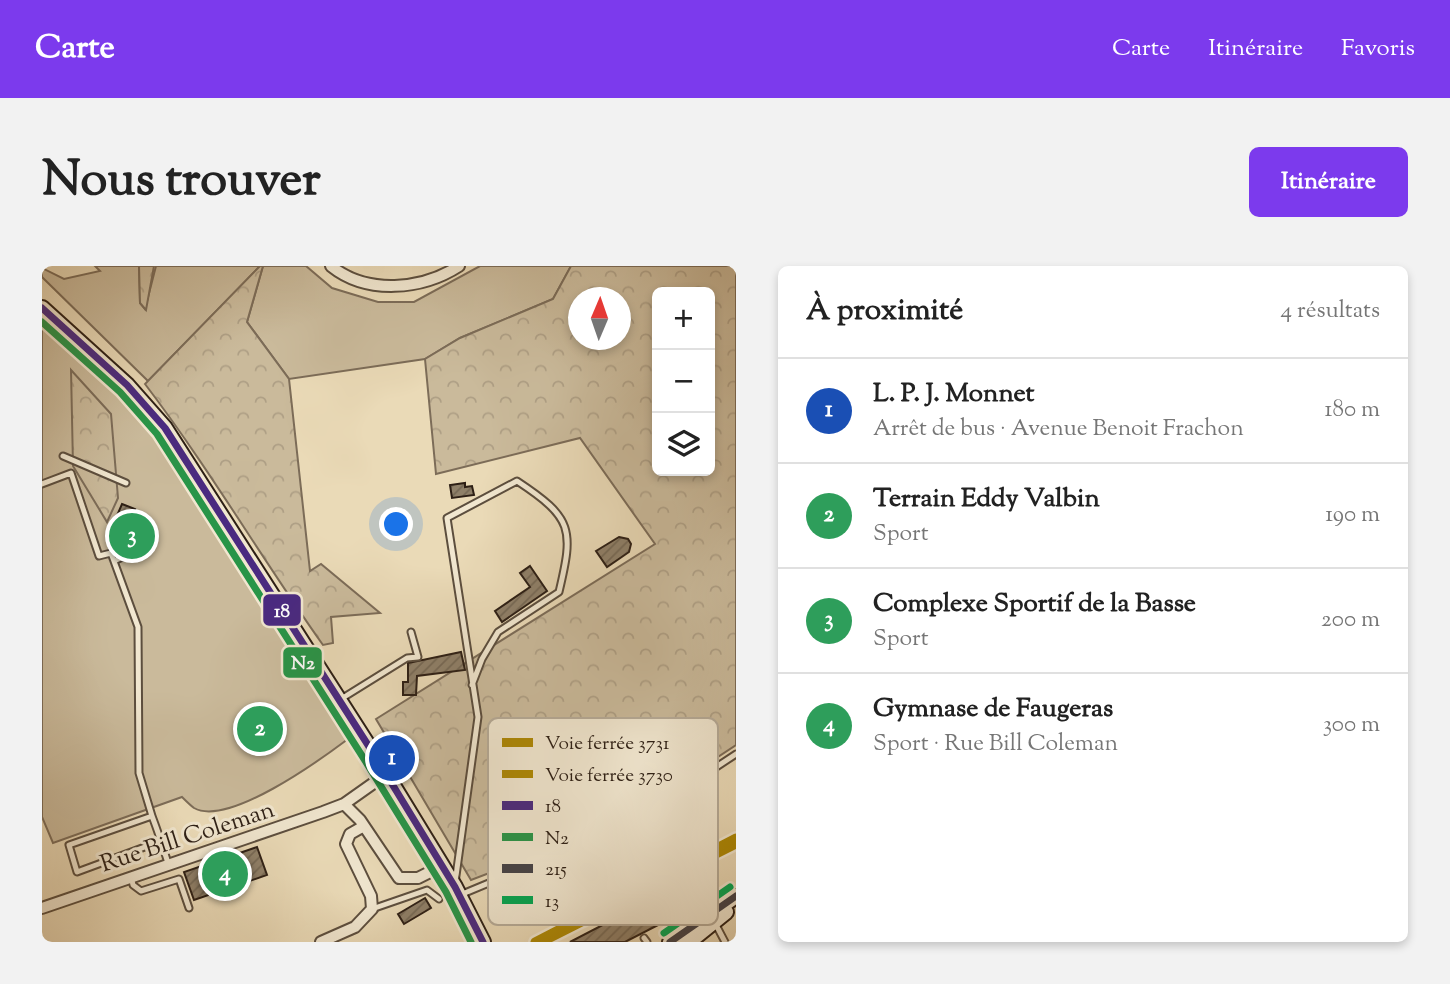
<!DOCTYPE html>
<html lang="fr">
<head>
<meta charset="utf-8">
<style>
	:root { --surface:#fff; --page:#f2f2f2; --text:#222; --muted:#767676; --line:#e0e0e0; --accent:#7c3aed }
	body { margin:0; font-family:"Sorts Mill Goudy",serif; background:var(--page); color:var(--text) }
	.controls { position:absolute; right:21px; top:21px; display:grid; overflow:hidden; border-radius:10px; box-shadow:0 4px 10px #0003 }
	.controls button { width:63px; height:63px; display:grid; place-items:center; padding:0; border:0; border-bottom:2px solid var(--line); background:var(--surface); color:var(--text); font:35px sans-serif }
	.compass { position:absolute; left:526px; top:21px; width:63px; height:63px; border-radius:50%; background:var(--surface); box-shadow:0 4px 10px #0003; rotate:2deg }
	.you { position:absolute; left:355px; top:259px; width:24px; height:24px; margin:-18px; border:5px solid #fff; border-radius:50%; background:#1a73e8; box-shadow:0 0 0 10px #1a73e833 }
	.badge { display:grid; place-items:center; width:46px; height:46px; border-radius:50%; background:var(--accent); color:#fff; font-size:23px; font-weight:700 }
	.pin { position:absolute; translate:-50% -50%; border:4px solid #fff; box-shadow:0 2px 7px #0006 }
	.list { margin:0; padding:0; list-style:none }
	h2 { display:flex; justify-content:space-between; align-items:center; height:91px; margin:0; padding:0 28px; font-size:30px }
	h2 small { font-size:23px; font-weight:400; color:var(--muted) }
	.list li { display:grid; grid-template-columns:46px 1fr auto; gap:21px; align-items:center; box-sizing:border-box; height:105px; padding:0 28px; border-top:2px solid var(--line) }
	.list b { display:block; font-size:26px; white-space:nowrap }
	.list p { margin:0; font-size:23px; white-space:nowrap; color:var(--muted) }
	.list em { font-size:23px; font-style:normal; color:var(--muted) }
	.icon { flex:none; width:38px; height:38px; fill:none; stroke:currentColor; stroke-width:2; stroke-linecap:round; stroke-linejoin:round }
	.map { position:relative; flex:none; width:694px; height:676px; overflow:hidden; border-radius:10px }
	header { display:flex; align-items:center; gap:42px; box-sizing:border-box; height:98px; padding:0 35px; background:var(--accent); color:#fff }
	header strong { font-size:33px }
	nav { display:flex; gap:38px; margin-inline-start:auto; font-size:24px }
	.intro { display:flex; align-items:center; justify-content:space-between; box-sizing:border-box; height:168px; padding:0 42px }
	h1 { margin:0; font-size:49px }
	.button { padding:18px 32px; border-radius:10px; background:var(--accent); color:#fff; font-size:24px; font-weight:700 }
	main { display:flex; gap:42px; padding:0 42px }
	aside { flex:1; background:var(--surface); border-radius:10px; box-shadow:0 4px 10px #0003 }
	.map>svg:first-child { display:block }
	.grass { fill:#caba9b; stroke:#7c6c58; stroke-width:2 }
	.forest { fill:url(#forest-crowns); stroke:#7c6c58; stroke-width:2; fill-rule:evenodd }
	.building { fill:url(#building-hatch); stroke:#2d1f15; stroke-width:2 }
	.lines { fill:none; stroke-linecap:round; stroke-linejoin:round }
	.lane-casing { stroke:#5c4e3e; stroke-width:9 }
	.street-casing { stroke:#5c4e3e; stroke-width:14 }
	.secondary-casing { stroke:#2d1f15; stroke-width:18 }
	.lane { stroke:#f1e7d0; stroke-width:5 }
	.street { stroke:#f1e7d0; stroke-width:10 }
	.secondary { stroke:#f1e7d0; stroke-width:14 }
	.bus-1-casing { stroke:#f1e7d0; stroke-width:12 }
	.bus-2-casing { stroke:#f1e7d0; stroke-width:12 }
	.bus-3-casing { stroke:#f1e7d0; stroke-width:12 }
	.bus-4-casing { stroke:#f1e7d0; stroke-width:12 }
	.bus-1 { stroke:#4a2a80; stroke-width:7 }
	.bus-2 { stroke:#289548; stroke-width:7 }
	.bus-3 { stroke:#434147; stroke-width:7 }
	.bus-4 { stroke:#00a651; stroke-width:7 }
	.rail-1-casing { stroke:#f1e7d0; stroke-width:14 }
	.rail-2-casing { stroke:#f1e7d0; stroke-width:14 }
	.rail-1 { stroke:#ad8805; stroke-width:9 }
	.rail-2 { stroke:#ad8805; stroke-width:9 }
	.labels { text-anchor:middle; stroke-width:6; stroke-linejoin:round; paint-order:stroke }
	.street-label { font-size:24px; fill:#2d1f15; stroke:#f1e7d0 }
	.key { fill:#f1e7d0; stroke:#b6ab98; stroke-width:2 }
	.key-label { font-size:19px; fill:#2d1f15 }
	.line-badge { stroke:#f1e7d0; stroke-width:2.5 }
	.badge-label { font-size:19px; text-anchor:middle; font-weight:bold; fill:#fff }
</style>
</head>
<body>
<header>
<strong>Carte</strong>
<nav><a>Carte</a><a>Itinéraire</a><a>Favoris</a></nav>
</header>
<div class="intro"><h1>Nous trouver</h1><a class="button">Itinéraire</a></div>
<main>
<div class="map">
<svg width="694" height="676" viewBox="0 0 694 676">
	<defs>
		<pattern id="forest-crowns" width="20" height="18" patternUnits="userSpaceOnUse" patternTransform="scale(1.75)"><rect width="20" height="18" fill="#caba9b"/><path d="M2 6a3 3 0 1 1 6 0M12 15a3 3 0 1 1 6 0" fill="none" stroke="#ae9f85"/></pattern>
		<pattern id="building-hatch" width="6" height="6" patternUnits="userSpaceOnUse" patternTransform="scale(1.75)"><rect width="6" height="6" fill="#8f8069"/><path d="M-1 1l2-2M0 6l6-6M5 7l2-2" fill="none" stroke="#756855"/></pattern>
	</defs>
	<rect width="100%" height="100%" fill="#eadab7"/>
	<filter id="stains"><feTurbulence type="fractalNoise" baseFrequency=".00286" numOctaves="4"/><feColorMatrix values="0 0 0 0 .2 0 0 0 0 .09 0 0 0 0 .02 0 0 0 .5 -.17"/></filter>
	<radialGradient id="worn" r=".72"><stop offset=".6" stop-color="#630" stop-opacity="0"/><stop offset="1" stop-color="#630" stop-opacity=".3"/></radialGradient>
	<path class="grass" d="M53 0H97L98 37 103 43 114 0H218L106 115 0 11V2L22 13 58 5Z
		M221 0H264L290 22 336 36H372L438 0H529L511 33 418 72 383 93 247 113 205 56Z
		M0 56 111 163 306 473C278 494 186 561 152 542 148 539 143 534 140 531L11 577 0 551Z"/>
	<path class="forest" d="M97 0H112L104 44 98 37Z
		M218 0H221L205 56 247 113 268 305 279 298 338 347 289 351 291 377 281 379C220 293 167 202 103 118Z
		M529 0H694V479L573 559 429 614 334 453 613 278 538 172 394 208 383 93 418 72 511 33ZM615 26H668V205H615ZM536 32H578V74H536Z
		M29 104 69 148 76 232 65 256 31 200Z"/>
	<path class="building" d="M423 217V221L430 220 432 229 410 232 408 219Z
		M80 238 93 243 88 257 74 252Z
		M577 271 586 273 589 278 587 286 565 301 554 285Z
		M488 300 505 325 460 356 453 345 488 321 478 307Z
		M419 386 423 404 375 410 374 429H361V416H366V397Z
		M215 581 225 609 152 634 142 606Z
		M651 612 663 635 583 676H528Z
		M383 632 389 642 362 658 356 648Z"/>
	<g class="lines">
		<g class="lane-casing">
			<path id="lane" d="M21 190 84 217
				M0 218 29 207 57 290 69 287 96 361 97 507 110 550
				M72 295 92 286
				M299 433 365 392 376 391 369 366
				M119 575 35 606 27 579 110 550C116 566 121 581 126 597
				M89 610 91 619 99 625 137 613 147 642
				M413 617 436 451 405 252 475 215C531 252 532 263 517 326L456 366 440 393 430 419
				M418 629 567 567 605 547 694 488
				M330 643 385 624 397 633
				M673 657 683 676
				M602 672 605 676"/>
		</g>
		<g class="street-casing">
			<path id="street" d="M289 0C325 29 380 24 417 0
				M302 538 318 554 357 612H376L400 600
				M0 642 281 546 302 538 343 509
				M279 676 313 661 330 643 329 630 304 578 308 568 322 560"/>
		</g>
		<g class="secondary-casing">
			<path id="secondary" d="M0 42 85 119 123 162 333 490 413 621 441 676
				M628 676 694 630
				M647 676 684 646"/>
		</g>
		<use href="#lane" class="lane"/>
		<use href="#street" class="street"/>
		<use href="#secondary" class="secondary"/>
		<g class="bus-1-casing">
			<path id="bus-1" d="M0 42 85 119 123 162 333 490 413 621 441 676"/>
		</g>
		<g class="bus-2-casing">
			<path id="bus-2" d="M0 56 78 126 115 168 324 496 404 626 429 676"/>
		</g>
		<g class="bus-3-casing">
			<path id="bus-3" d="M628 676 694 630"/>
		</g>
		<g class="bus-4-casing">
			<path id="bus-4" d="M622 667 688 621"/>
		</g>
		<use href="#bus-1" class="bus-1"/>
		<use href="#bus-2" class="bus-2"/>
		<use href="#bus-3" class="bus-3"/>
		<use href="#bus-4" class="bus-4"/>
		<g class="rail-1-casing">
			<path id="rail-1" d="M500 676 694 578"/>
		</g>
		<g class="rail-2-casing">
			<path id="rail-2" d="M493 676 694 572"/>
		</g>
		<use href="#rail-1" class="rail-1"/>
		<use href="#rail-2" class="rail-2"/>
	</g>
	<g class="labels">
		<g class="street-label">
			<text transform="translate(145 570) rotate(-18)" y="8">Rue Bill Coleman</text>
		</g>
	</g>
	<rect x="446" y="452" width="230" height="207" rx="10" class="key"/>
	<rect x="460" y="472" width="31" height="9" fill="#ad8805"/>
	<rect x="460" y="504" width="31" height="8" fill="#ad8805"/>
	<rect x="460" y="535" width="31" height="9" fill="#4a2a80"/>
	<rect x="460" y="567" width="31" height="8" fill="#289548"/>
	<rect x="460" y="598" width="31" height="9" fill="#434147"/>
	<rect x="460" y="630" width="31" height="8" fill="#00a651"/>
	<g class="key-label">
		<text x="503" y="483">Voie ferrée 3731</text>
		<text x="503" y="515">Voie ferrée 3730</text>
		<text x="503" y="546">18</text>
		<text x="503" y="578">N2</text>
		<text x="503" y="609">215</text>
		<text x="503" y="641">13</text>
	</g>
	<g class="line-badge">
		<rect x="220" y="327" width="40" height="34" rx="7" fill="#4a2a80"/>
		<rect x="240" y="380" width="41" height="33" rx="7" fill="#289548"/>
	</g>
	<g class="badge-label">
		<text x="240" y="351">18</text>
		<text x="261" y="403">N2</text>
	</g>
	<rect width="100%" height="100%" filter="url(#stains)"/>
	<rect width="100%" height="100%" fill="url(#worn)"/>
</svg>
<div class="controls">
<button>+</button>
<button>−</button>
<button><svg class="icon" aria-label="layers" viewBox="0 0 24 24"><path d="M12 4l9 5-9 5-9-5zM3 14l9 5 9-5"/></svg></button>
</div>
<svg class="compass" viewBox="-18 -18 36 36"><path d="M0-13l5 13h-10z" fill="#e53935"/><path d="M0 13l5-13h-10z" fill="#767676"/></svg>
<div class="you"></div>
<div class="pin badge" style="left:350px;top:492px;background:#1a4fb4">1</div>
<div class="pin badge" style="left:218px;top:463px;background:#2e9e5b">2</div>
<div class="pin badge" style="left:90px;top:270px;background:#2e9e5b">3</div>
<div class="pin badge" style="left:183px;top:608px;background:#2e9e5b">4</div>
</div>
<aside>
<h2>À proximité<small>4 résultats</small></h2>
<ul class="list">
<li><span class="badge" style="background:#1a4fb4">1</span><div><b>L. P. J. Monnet</b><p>Arrêt de bus · Avenue Benoit Frachon</p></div><em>180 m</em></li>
<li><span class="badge" style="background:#2e9e5b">2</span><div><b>Terrain Eddy Valbin</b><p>Sport</p></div><em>190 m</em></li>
<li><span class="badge" style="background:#2e9e5b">3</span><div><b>Complexe Sportif de la Basse</b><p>Sport</p></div><em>200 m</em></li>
<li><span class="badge" style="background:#2e9e5b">4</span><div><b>Gymnase de Faugeras</b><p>Sport · Rue Bill Coleman</p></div><em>300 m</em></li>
</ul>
</aside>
</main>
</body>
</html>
